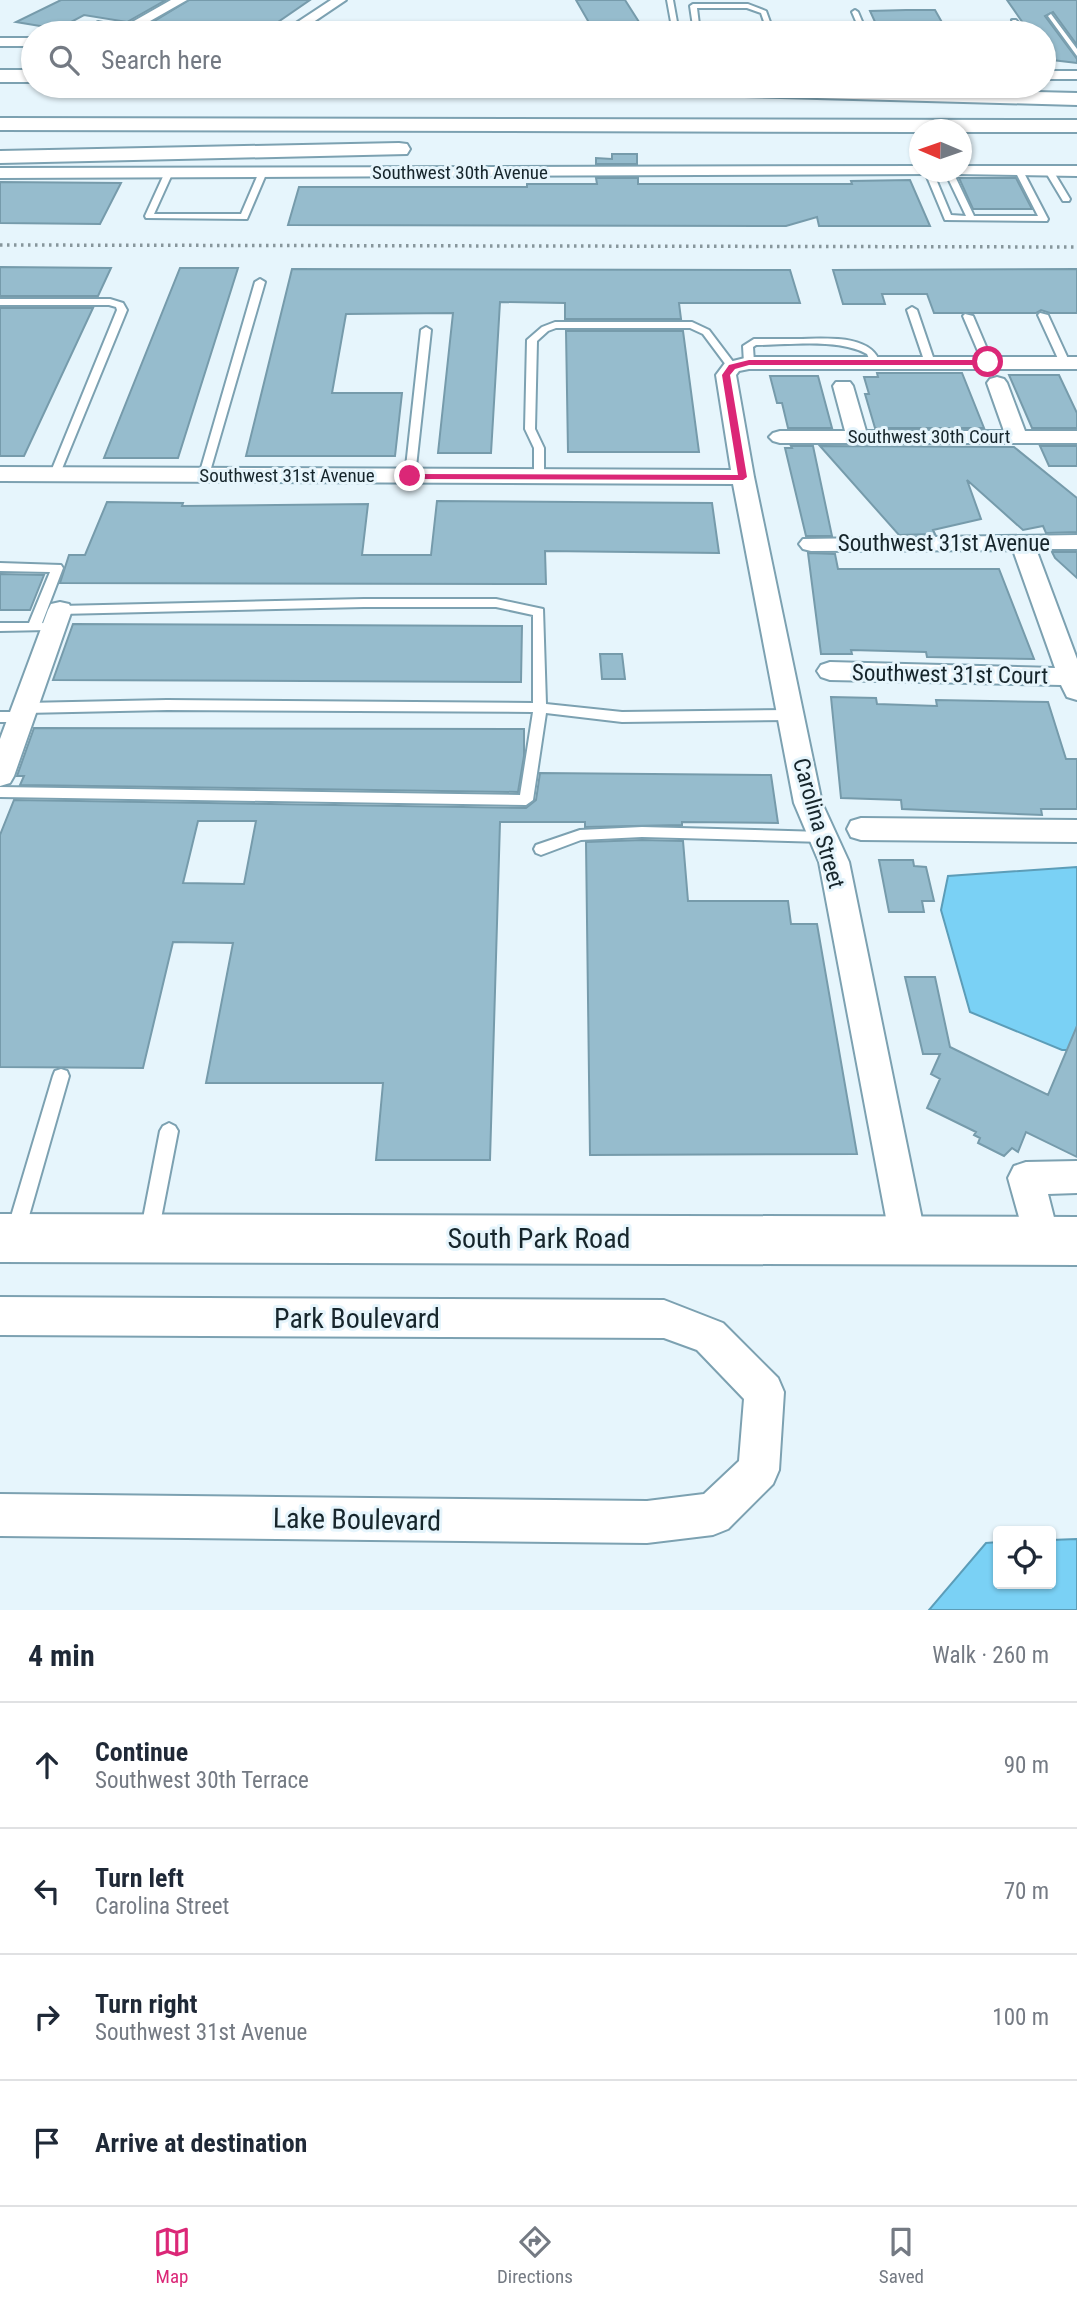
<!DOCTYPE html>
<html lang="en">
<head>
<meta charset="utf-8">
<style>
	:root { --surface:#fff; --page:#f2f2f3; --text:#1f2937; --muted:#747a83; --line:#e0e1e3; --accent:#db2777 }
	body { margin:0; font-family:"Roboto Condensed",sans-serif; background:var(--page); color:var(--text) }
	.controls { position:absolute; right:21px; bottom:21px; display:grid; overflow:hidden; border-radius:7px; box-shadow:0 2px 5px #0004 }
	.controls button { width:63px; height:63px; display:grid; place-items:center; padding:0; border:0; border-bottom:2px solid var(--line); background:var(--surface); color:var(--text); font:35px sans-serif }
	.compass { position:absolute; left:909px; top:119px; width:63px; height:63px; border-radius:50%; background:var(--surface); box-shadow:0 2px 5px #0004; rotate:272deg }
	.stop { position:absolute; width:21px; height:21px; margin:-16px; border:5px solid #db2777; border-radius:50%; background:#fff }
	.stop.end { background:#db2777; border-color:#fff; box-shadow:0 2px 7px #0008 }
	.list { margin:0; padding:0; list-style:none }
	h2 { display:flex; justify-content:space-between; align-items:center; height:91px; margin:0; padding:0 28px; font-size:30px }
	h2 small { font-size:23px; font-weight:400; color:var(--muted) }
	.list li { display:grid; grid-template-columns:46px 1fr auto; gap:21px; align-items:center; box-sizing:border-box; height:126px; padding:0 28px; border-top:2px solid var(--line) }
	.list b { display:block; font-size:26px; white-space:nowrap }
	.list p { margin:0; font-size:23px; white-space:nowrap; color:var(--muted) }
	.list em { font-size:23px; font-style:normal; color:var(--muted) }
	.icon { flex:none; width:38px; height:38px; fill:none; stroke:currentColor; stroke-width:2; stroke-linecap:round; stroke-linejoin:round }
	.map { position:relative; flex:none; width:1077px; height:1610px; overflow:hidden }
	.search { position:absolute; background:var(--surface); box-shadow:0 2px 5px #0004; left:21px; right:21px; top:21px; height:77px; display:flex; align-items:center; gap:18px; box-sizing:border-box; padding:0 24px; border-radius:38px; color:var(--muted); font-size:26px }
	.sheet { height:595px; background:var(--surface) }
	nav { display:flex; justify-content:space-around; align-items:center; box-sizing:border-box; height:98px; border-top:2px solid var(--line); background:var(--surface); font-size:19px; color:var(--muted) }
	nav a { display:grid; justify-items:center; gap:4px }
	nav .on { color:var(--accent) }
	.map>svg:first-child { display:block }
	.water { fill:#7ad1f5; stroke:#5c9db8; stroke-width:2 }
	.building { fill:#96bccd; stroke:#769bab; stroke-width:2; fill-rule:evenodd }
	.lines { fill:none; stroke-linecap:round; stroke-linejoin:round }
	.lane-casing { stroke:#7ca1b1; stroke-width:4 }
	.street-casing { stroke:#7ca1b1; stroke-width:4 }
	.secondary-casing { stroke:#7ca1b1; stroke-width:4 }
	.highway-casing { stroke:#7ca1b1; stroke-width:4 }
	.lane { fill:#fff; fill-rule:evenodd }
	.street { fill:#fff; fill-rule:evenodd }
	.secondary { fill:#fff; fill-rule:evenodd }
	.highway { fill:#fff; fill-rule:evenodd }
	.rail { stroke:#87969c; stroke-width:3.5; stroke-dasharray:2.5 4.5; stroke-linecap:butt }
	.route { fill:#db2777 }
	.labels { text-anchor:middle; stroke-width:6; stroke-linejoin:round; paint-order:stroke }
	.far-street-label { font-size:19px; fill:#16252b; stroke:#e6f5fc }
	.street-label { font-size:23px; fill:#16252b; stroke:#e6f5fc }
	.near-street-label { font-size:28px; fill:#16252b; stroke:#e6f5fc }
</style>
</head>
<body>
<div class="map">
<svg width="1077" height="1610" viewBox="0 0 1077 1610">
	<rect width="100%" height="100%" fill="#e6f5fc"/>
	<path class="water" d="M1077 867V1050H1062L970 1012 941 910 948 876Z
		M1077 1539V1610H929L986 1543 998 1542V1584H1051V1540Z"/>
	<path class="building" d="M61 0H166L127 22 84 15 58 29 16 22Z
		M189 0H310L262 33H232L240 28 233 23 219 33H198L148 25Z
		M576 0H625L646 33H595Z
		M1007 0H1077V45L1053 12 1045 16 1077 59V63L1044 59V33H1030Z
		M906 10H935L948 33H880L870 11Z
		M612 154H637V164H596V158L612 159Z
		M596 178H638V184H852L851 181 910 180 930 226H819L817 217 786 226 288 225 299 187H527V184H597Z
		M959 178H1016L1032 209H973Z
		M0 182 121 183 100 224 0 223Z
		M0 267 111 268 98 296H0Z
		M180 268H238L178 458H104Z
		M292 269 790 270 800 303H679L681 319H565V303L500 302 491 453H438L453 313 346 314 332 393H402L395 456H246Z
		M1077 269V313H1050L1041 310 1036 313H934L927 294H882L885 304H843L833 270Z
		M0 308H93L24 456H0Z
		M566 331H683L699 452H568Z
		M877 373H962L984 428H875L865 394H869L864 377H878Z
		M1009 375H1059L1077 413V428H1032Z
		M770 376H818L832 428H788L782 403H777Z
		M791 446H813L832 536H806L785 448H792Z
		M820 446 1014 447 1077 498V532L1046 533 1043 526 1023 530 967 480 981 519 933 530 935 534 899 535Z
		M1040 446H1077V466H1049Z
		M437 501 712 503 719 553 545 551 546 584 60 583 69 555H85L107 502 183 503 182 506 368 504 362 555H431Z
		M1052 552H1077V578L1055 558Z
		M808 553 835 554 838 569H999L1034 659 927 657 926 652 851 650 852 654H821Z
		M0 574 44 575 30 610H0Z
		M73 624 522 626 521 682 53 680Z
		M600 654H622L625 679H602Z
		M831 697 876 698 877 704 937 706 936 700 1048 702 1066 759H1077V809H1041L1042 815 902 809 901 800 841 798Z
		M34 728 524 729V756L518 792 20 785 24 776H17Z
		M540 773 771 775 778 823 682 822V825L585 827V822H500L490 1160H376L383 1083H206L233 943 173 942 143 1068 0 1067V835L14 800 526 808 536 800ZM198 821H256L244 884 183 883Z
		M642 840 683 841 688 901H788L791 924H817L857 1154 590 1155 586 842Z
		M879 860H913L914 866 926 867 934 901H922L924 912H889Z
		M905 977H935L950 1047 1048 1095 1077 1026V1157L1026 1132 1018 1152 1012 1148 1004 1156 978 1143 980 1138 974 1135 976 1132 927 1108 940 1079 931 1074 940 1054H923Z"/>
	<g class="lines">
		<g class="lane-casing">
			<path id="lane" d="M667 0H673L679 33H673Z
				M693 4H748L766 11 774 33H768L761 13 747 8H697L700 33H694L690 6Z
				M855 10 858 12 867 33H861L852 12Z
				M1051 14 1077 49V56L1048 16Z
				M1012 20H1016L1027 33H1021Z
				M98 22 103 23 85 33H77Z
				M232 26 237 27 228 33H221Z
				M1044 62 1047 64 1053 77 1046 75Z
				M1019 169 1023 171 1048 219 1047 221 945 220 925 172H933L951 215 966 216 945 172H953L974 216H1038L1015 171Z
				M1046 169H1052L1070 199 1069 201H1063L1045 171Z
				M166 170 173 172 154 214H241L259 172 263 170 267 172 247 219 146 218 145 216Z
				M260 279 265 282 209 475 208 477H200L199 475 255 282Z
				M0 299H110L123 303 127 310 59 476H51L50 474 117 310 116 307 109 305H0Z
				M912 307 917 310 935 363 933 365 925 363 907 310Z
				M1040 313 1048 315 1070 363 1068 365 1060 363 1038 315Z
				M965 314 973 316 993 363 991 365 983 363 963 316Z
				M555 322H692L709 330 737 367 729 369 703 334 690 328H556L548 331 537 341 535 429 544 448V477L539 480 534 477V448L525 429 527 340 542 327Z
				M426 327 431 330 415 476 410 479 405 476 421 330Z
				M797 339C823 339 871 333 880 363L872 365 867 354C839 338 788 345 756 345L753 347 754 363 749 366 744 363 743 346 754 339Z
				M0 563 61 565 63 568 42 623 48 624 50 627 48 630 0 631V623H29L50 572 0 571Z
				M364 599H496L543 609 546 704 622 712 791 710 798 715 791 720 622 722 546 713 533 800 526 805 0 797V787L520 795 533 712 167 710 25 713 18 708 25 703 167 700 533 703V615L496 607H364L60 614 54 610 60 606Z
				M0 712H21L28 717 21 722H0Z
				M642 827 823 832 828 833 830 837 828 841 823 842 642 837 581 840 541 855 536 853 534 849 536 845 580 830Z
				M61 1069 67 1071 69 1076 25 1230 22 1236 16 1239 10 1236 7 1230 53 1076 55 1071Z
				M169 1123 175 1126 178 1131 158 1234 155 1240 149 1243 143 1240 140 1234 160 1131 163 1126Z"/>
		</g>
		<g class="street-casing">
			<path id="street" d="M171 0H187L129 33H113Z
				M331 0H346L297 33H281Z
				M0 38H33V46H0Z
				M1044 71H1077V79H1044Z
				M920 166V172H928L926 174 0 178V168Z
				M962 166H1077V176L956 174 954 172H962Z
				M749 357H1077V369H749L739 371 736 375 754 477 822 803 849 862 926 1239 921 1251 908 1256 895 1251 890 1239 819 862 794 803 733 484 0 481V467L731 470 716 375 725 363Z
				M997 377 1004 379 1007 383 1025 431H1077V443H780L773 441 769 437 773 433 780 431H845L833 386 836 382H850L853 386 866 431H1004L987 383 990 379Z
				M1077 535V549H1036L1077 659V700L1067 697 1061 685 830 680 821 677 817 671 821 665 830 662 1055 668 1013 550 811 551 803 549 799 544 803 539Z
				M60 602 69 604 72 610 14 776 10 783 0 786V739L48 610 51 604Z
				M861 818 1077 820V842L861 840 851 837 847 829 851 821Z
				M1077 1161V1193L1048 1194 1060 1241 1055 1253 1042 1258 1029 1253 1008 1178 1014 1166 1026 1162Z
				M0 1297 664 1300 723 1323 778 1378 784 1392 779 1470 773 1484 728 1529 713 1535 647 1543 0 1536V1494L647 1501 704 1494 739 1461 744 1399 697 1350 664 1338 0 1335Z"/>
		</g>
		<g class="secondary-casing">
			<path id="secondary" d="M0 1214 1077 1217V1265L0 1262Z"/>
		</g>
		<g class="highway-casing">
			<path id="highway" d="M0 70H33V82H0Z
				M400 86H806L1077 93V105L666 94 410 92 403 90Z
				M0 118 1077 120V132H962V130H920V132L0 130Z
				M399 143 407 144 410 149 407 154 0 163V151Z"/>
		</g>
		<use href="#lane" class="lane"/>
		<use href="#street" class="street"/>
		<use href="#secondary" class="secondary"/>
		<use href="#highway" class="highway"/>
		<path class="rail" d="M0 245 1077 247"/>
	</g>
	<path class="route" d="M749 360H988L992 362 988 365H749L735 369 730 375 747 477 743 480 410 479 406 476 410 474 738 475 722 375 729 365Z"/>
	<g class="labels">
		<g class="far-street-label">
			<text x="460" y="179">Southwest 30th Avenue</text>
			<text x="929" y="443">Southwest 30th Court</text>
			<text x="287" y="482">Southwest 31st Avenue</text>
		</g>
		<g class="street-label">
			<text x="944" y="551">Southwest 31st Avenue</text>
			<text transform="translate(950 674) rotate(1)" y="8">Southwest 31st Court</text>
			<text transform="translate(819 823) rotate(74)" y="8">Carolina Street</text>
		</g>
		<g class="near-street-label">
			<text x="539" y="1248">South Park Road</text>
			<text x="357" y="1328">Park Boulevard</text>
			<text transform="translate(357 1519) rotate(1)" y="10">Lake Boulevard</text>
		</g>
	</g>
</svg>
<div class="controls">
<button><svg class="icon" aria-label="locate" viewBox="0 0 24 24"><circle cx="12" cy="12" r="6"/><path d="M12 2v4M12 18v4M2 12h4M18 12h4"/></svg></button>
</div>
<svg class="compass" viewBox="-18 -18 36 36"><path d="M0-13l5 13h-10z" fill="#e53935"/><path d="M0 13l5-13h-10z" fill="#747a83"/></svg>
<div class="stop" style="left:988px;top:362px"></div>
<div class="stop end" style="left:410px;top:476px"></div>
<div class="search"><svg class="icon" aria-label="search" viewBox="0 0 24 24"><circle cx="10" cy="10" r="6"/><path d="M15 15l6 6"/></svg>Search here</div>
</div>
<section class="sheet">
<h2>4 min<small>Walk · 260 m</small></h2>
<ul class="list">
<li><svg class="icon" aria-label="ahead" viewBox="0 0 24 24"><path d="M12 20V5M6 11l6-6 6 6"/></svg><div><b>Continue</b><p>Southwest 30th Terrace</p></div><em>90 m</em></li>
<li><svg class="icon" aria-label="left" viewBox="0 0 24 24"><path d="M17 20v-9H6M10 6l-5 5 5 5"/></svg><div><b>Turn left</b><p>Carolina Street</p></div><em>70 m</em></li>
<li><svg class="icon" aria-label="right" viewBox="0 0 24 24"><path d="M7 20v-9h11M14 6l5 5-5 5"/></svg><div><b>Turn right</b><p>Southwest 31st Avenue</p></div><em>100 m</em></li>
<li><svg class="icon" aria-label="arrive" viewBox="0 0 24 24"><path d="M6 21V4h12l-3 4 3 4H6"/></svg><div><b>Arrive at destination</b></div></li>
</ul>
</section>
<nav>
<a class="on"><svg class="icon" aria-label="map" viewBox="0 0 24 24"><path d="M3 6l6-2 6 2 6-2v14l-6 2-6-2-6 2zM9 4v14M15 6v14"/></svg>Map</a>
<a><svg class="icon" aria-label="directions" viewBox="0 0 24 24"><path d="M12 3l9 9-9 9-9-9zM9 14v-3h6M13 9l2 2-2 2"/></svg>Directions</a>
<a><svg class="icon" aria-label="saved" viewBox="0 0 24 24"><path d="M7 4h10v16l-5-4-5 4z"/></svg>Saved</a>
</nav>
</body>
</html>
